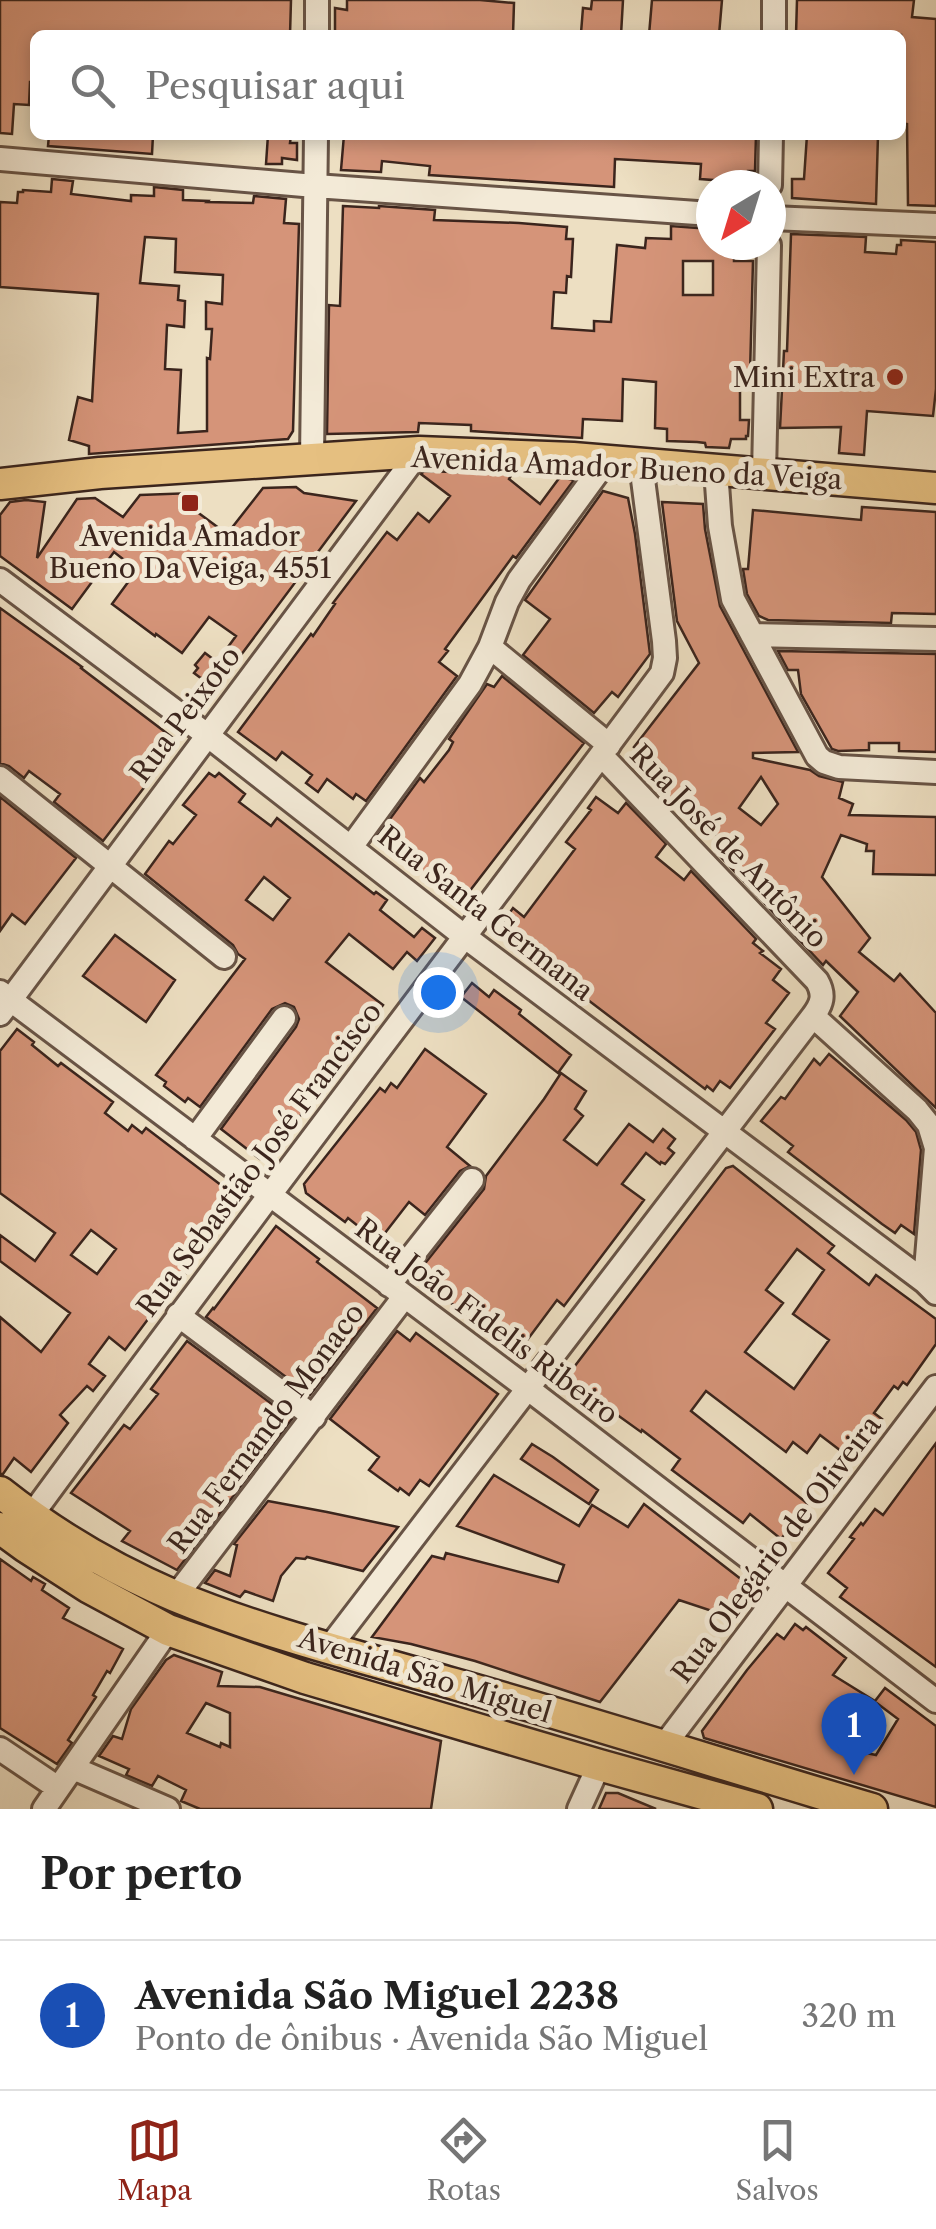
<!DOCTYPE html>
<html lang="pt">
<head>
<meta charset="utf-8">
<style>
	:root { --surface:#fff; --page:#f6f6f6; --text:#222; --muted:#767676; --line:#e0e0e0; --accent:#8f2418 }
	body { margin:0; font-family:"Libre Caslon Text",serif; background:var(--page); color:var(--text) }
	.compass { position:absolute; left:696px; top:170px; width:90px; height:90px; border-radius:50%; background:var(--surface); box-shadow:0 5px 15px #0003; rotate:218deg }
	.you { position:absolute; left:438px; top:992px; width:35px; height:35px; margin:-25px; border:8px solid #fff; border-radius:50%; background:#1a73e8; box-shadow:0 0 0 15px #1a73e833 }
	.badge { display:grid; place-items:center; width:65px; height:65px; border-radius:50%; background:var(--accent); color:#fff; font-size:32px; font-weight:700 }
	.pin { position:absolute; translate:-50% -82px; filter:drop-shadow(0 2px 5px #0008) }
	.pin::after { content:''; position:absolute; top:52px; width:35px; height:30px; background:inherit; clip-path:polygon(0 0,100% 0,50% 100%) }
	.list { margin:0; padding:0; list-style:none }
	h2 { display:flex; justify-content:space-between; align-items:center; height:130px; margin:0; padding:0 40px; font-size:42px }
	h2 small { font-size:32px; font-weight:400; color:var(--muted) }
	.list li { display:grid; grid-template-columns:65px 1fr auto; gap:30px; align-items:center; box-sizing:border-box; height:150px; padding:0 40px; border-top:2px solid var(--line) }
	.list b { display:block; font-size:38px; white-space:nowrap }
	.list p { margin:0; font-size:32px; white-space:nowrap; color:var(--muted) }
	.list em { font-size:32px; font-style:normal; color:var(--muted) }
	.icon { flex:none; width:55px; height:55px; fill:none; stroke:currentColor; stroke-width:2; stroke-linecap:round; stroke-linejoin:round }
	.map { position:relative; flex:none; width:936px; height:1809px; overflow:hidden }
	.search { position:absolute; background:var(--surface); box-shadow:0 5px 15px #0003; left:30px; right:30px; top:30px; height:110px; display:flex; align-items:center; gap:25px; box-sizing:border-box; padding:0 35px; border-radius:15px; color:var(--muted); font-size:38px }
	.sheet { height:280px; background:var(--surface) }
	nav { display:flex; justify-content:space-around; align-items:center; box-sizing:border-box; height:140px; border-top:2px solid var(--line); background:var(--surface); font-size:28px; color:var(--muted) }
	nav a { display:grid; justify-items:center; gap:5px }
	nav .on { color:var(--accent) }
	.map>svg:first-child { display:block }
	.building { fill:#d59479; stroke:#3b251d; stroke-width:2.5; fill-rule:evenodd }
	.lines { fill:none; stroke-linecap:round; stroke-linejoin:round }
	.minor-casing { stroke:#685446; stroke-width:28 }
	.major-casing { stroke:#3b251d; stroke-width:35 }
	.minor { stroke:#f3ead7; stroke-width:22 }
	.major { stroke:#e6c081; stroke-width:30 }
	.poi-dot { fill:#8f2418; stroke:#f3ead7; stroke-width:4 }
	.labels { text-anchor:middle; stroke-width:10; stroke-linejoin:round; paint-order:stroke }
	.poi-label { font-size:28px; fill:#3b251d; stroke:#f3ead7; text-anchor:end }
	.street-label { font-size:28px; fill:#3b251d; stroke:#f3ead7 }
</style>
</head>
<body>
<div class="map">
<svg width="936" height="1809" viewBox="0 0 936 1809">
	<rect width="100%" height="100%" fill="#eddfc2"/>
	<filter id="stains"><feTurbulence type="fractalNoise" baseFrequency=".002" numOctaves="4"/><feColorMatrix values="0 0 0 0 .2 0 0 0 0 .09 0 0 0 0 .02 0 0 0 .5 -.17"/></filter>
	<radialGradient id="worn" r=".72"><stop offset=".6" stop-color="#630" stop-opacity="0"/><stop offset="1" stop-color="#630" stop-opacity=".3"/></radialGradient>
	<path class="building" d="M0 0H291L290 35H229L199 32V35H35V82H30L29 105 14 104 12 134 0 133Z
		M347 0H480L514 3 513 35H335V8L347 10Z
		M592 0H623L621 35 581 33 583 8 591 9Z
		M652 0H722L719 35H649Z
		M797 0H914L912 17 936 19V206L908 205 907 124 901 123V35H796Z
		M49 135H153L152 154 48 146Z
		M268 135H291L290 143H297V160L282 158V164H266Z
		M344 135H756L755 171H748V177H743V185H726V181L700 179 701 164 615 159 614 187 429 175 430 166 382 161 381 172 341 170Z
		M807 135H878L876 204 792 198V179H804Z
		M52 179 73 181 71 194 131 201V195L154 196V187L183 190V200L208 201 207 202 253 203 254 196 286 199 284 223 299 224 293 431 288 439 89 454V446L69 440 78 397 92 401 98 294 0 287V202L17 203 18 192H23V190L51 192ZM145 237 176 239 175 272 223 275 222 304 206 302V329H212L210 359 207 358V431L178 433 181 370 165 369 167 325 184 327 185 301 178 300 179 286 140 283Z
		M343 206 379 208V206L435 210 434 220 519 223 567 227 566 239H573L571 277 567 276 566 293 554 292 552 328 594 331V321L611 322 617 245 645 248 646 238 671 239V226L711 229V245H734V261H753L750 373H740V420H749L748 436H746V439H731L729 448 706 447 705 443 697 442 667 441V429L655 428 656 382 623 379 622 421 583 419 582 438 471 431V425L419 423 418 432 327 434 329 305 340 306ZM683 261H713V295H683Z
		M791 234 866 237 865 252 896 254 897 245H901V240L936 242V389L933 416 867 411 864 455 839 453 841 427 780 428 784 351H787Z
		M424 471 512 474 509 479 540 504 560 477 574 480 516 558 513 556 445 649 448 651 439 662 457 676 366 801 356 794 353 799 327 779 318 792 306 783 312 775 282 752 276 760 238 732 311 634 313 636 335 604 333 603 387 532 397 540 418 513 429 522 450 496 421 474Z
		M296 487 304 493 356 501 220 683 210 676 206 682 194 673 198 668 195 665 205 653 217 662 236 636 209 617 182 653 156 634 155 636 112 604 137 570 114 552 72 609 0 556V515L10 502 26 500 45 502 37 558 77 499 95 498 123 517 140 495 193 493 185 503 227 534 263 488Z
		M603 491 628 498 635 534 650 654 618 697 612 692 594 713 523 655 550 619 525 600Z
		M662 502 703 504 705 529 720 606 798 752 753 753V758L810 770 819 776 843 782 839 798 853 804 849 815 936 817V875L873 874 874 851H866L867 844 841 835 822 877 870 938 859 952 894 981 900 974 936 1013V1108L840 1016 858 992 826 961 823 965 716 852 724 842 709 829 712 826 681 804 673 796 670 799 634 760 642 753 634 747 699 663 677 621ZM761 777 778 804 761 825 739 808Z
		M862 507 936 512V614L892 613 891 623 768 620 759 616 747 594 743 569H748L753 510 861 520Z
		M0 608 82 667 81 668 177 741 154 771 156 772 103 841 54 802 60 794 29 771 24 778 9 766 0 763Z
		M778 651 936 654V752L899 751V743H869V750L838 751 832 749 801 694 798 670H788Z
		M502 676 584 743 465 897 462 894 457 900 414 868 422 857 397 839 389 849 376 838 420 778 424 782 449 750 453 742 449 739 487 684 494 687Z
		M209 773 215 777 219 773 245 794 239 802 271 826 277 818 374 894 376 892 387 900 380 910 414 937 422 928 435 938 417 961 407 952 393 969 349 934 326 962 383 1005 268 1159H260L221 1129 296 1027 299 1019 294 1007 285 1003 272 1009 200 1107 188 1098 185 1102 164 1086 166 1082 156 1075 245 959 238 954 233 945 145 874 169 841 173 844 196 815 183 805ZM264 877 290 898 273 920 246 900Z
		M0 797 76 858 25 924 12 914 0 931Z
		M596 797 618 813 626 803 666 844 656 857 684 880 691 871 756 939 753 943 763 951 760 953 781 969 773 980 789 993 766 1023 775 1029 730 1088 720 1081 713 1091 707 1086 705 1089 500 933 501 925 513 908 524 917 575 849 566 842 591 810 588 808Z
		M115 935 175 980 146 1022 83 976Z
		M472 983 489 997 494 990 521 1010 519 1014 571 1055 558 1073 461 997Z
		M17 1029 34 1042 32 1045 58 1066 61 1063 113 1102 105 1113 128 1131 132 1125 142 1133 146 1128 234 1195 194 1247 190 1255 196 1260 168 1296 166 1295 125 1350 109 1337 89 1364 105 1376 93 1391 87 1386 60 1415 68 1423 31 1472 14 1458 3 1474H0V1317L41 1352 70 1313 0 1261V1235L35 1261 55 1233 0 1193V1051ZM91 1230 116 1249 97 1274 71 1255Z
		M425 1049 486 1094 447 1147 470 1166 460 1171 425 1215 409 1202 378 1242 348 1218 345 1222 306 1193 304 1184 380 1088 385 1092 391 1083 397 1088Z
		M829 1054 906 1120 916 1132 921 1150 914 1234 901 1225 895 1233 882 1224 788 1152 793 1146 761 1121 781 1097 785 1099 814 1059 820 1065Z
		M561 1073 586 1091 575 1109 583 1116 564 1140 597 1165 629 1124 653 1142 663 1129 675 1139 668 1148 674 1153 665 1164 661 1162 660 1164 646 1153 622 1184 644 1200 564 1306 557 1300 525 1343 510 1331 503 1342 415 1276 484 1189 486 1176 544 1099Z
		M733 1166 834 1246 828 1253 869 1285 876 1275 936 1319V1344L907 1385 903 1382 898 1389 894 1386 874 1413 882 1419 857 1453 850 1448 845 1454 820 1435 807 1453 793 1442 786 1452 706 1391 691 1411 808 1504 781 1539 750 1514 743 1523 672 1470 680 1459 642 1430 641 1432 616 1414 609 1424 562 1389 563 1383 568 1375 726 1168ZM797 1249 824 1270 793 1314 829 1340 794 1389 745 1352 783 1303 766 1290Z
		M276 1226 319 1259 317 1262 377 1308 310 1395 206 1317 213 1308 214 1309Z
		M397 1331 410 1341 416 1333 498 1394 429 1486 420 1480 409 1495 400 1488 398 1491 369 1470 379 1457 330 1419Z
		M187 1341 292 1419 177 1570 122 1541 130 1531 71 1493 124 1425 130 1429 158 1394 151 1389Z
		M936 1443V1667L840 1597 847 1588 828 1573 854 1539 850 1537 861 1523 863 1525 875 1509 883 1515Z
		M532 1444 553 1457 598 1490 589 1504 521 1459Z
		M494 1475 579 1526 592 1505 628 1527 644 1504 755 1590 744 1605 735 1599 727 1610 722 1605 718 1613 679 1600 600 1702 475 1661 411 1644 372 1637 432 1556 444 1559 446 1553 558 1582 564 1565 457 1526Z
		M268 1501 327 1512 398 1527 363 1571 307 1557 305 1559 296 1558 281 1576 273 1601 245 1591 240 1597 205 1583 215 1570 230 1576 237 1545 234 1544Z
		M0 1559 31 1581 33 1577 45 1584 42 1590 69 1608 63 1618 123 1649 110 1673 107 1671 93 1695 96 1697 68 1740 72 1743 57 1764 0 1728Z
		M795 1624 803 1630 806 1627 846 1658 833 1675 875 1701 885 1688 936 1726V1807L704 1738 702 1731 747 1670 777 1634 784 1639ZM874 1701 898 1719 876 1755 838 1747Z
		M174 1655 222 1672 218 1686 260 1687 441 1741 431 1809H200L181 1801 186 1790 158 1776 152 1786 126 1775 129 1769 99 1756 113 1736 122 1739 131 1709 166 1660ZM206 1703 230 1713V1747L221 1743 220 1747 187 1733Z
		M606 1793H618L656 1809H599Z"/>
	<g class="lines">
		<g class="minor-casing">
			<path id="minor" d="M317 35V0
				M774 35V0
				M0 159 315 186 711 214
				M770 185 771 135
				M771 218 936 225
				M312 459 316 135
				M716 470 720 526 733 599 817 756 824 762 839 767 936 772
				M764 474 769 245
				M0 580 207 735 464 936 925 1282 936 1293
				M752 635 936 639
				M490 647 609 745
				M601 755 817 981C825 995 822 1004 813 1016L917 1110 929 1125 936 1148 925 1282
				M0 778 224 957
				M351 847 470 684 490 647 507 602 519 580 606 461
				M0 992 527 1388 936 1701
				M0 1014 419 452
				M195 1139 284 1018
				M389 1285 472 1180
				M178 1315 314 1417
				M31 1516C238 1233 453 955 662 673L665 658 664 641 641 464
				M176 1596 404 1297
				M329 1648 813 1016
				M663 1747 936 1387
				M0 1749 58 1788
				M73 1768 168 1809
				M44 1809 168 1630
				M579 1809 599 1765"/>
		</g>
		<g class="major-casing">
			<path id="major" d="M0 484 100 473 419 452 573 458 936 488
				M0 1492C53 1534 112 1569 175 1596 264 1633 365 1658 458 1685 596 1724 734 1768 872 1809
				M0 1528 26 1547 88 1587 168 1630 305 1678 599 1765 757 1809"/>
		</g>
		<use href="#minor" class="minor"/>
		<use href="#major" class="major"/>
	</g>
	<g class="poi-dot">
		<circle cx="895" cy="377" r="10"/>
		<rect x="180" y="493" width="20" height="20" rx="5"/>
	</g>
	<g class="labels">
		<g class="poi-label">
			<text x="875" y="387">Mini Extra</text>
			<text x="190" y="546" text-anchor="middle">Avenida Amador<tspan x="190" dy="32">Bueno Da Veiga, 4551</tspan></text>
		</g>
		<g class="street-label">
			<text transform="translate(627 468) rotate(3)" y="10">Avenida Amador Bueno da Veiga</text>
			<text transform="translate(185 714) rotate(-53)" y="10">Rua Peixoto</text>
			<text transform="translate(729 846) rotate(46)" y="10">Rua José de Antônio</text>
			<text transform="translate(486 913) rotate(38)" y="10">Rua Santa Germana</text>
			<text transform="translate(259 1159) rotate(-53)" y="10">Rua Sebastião José Francisco</text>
			<text transform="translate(487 1321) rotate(37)" y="10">Rua João Fidelis Ribeiro</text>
			<text transform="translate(266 1428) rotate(-53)" y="10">Rua Fernando Monaco</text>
			<text transform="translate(776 1549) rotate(-53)" y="10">Rua Olegário de Oliveira</text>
			<text transform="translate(425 1675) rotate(17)" y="10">Avenida São Miguel</text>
		</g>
	</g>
	<rect width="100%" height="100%" filter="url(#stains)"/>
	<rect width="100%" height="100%" fill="url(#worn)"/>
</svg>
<svg class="compass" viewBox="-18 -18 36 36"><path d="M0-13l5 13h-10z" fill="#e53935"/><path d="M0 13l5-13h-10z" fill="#767676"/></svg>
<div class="you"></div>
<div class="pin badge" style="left:854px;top:1775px;background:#1a4fb4">1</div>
<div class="search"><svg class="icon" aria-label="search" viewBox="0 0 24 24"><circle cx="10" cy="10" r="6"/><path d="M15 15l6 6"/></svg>Pesquisar aqui</div>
</div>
<section class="sheet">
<h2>Por perto<small></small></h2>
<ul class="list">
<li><span class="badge" style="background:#1a4fb4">1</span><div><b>Avenida São Miguel 2238</b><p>Ponto de ônibus · Avenida São Miguel</p></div><em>320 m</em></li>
</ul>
</section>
<nav>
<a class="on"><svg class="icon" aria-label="map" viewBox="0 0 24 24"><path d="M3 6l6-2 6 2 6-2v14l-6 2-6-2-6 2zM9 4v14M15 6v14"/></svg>Mapa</a>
<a><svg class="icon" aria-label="directions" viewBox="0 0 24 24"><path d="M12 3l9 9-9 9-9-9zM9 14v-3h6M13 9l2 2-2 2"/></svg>Rotas</a>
<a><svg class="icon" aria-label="saved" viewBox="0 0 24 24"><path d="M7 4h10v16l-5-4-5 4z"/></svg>Salvos</a>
</nav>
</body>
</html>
